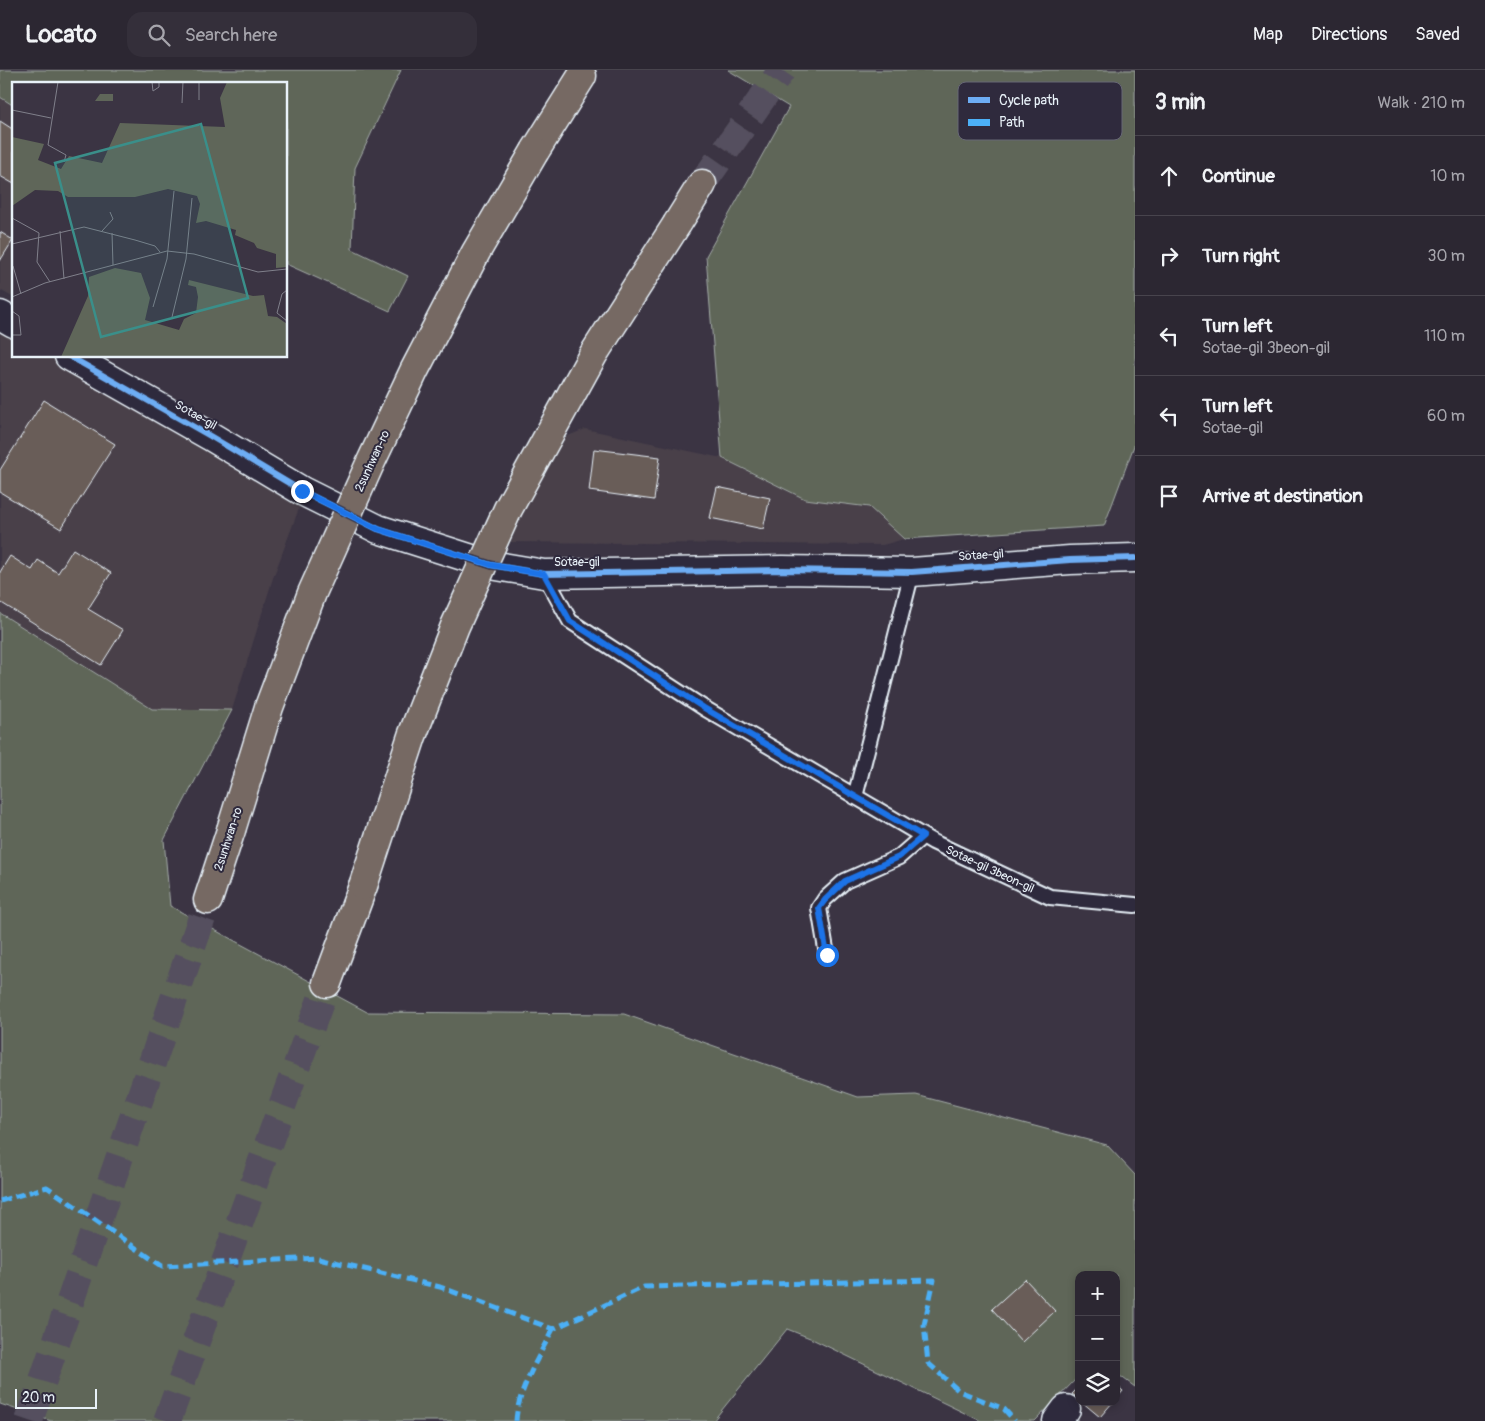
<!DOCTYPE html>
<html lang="en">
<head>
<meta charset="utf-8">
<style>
	:root { --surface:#2c2732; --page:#342f3a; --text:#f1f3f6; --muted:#a6a5ac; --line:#48444d }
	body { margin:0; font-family:Pangolin,sans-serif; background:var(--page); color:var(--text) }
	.controls { position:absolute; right:15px; bottom:15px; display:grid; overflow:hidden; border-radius:10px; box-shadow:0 2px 8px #0003 }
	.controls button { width:45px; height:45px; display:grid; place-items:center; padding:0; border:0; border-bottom:1px solid var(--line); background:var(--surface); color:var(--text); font:25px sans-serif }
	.scale { position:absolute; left:15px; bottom:12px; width:82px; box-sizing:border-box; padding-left:5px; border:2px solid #e8f1f8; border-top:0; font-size:14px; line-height:18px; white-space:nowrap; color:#e8f1f8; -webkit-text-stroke:4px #2f2a3d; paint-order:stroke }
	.stop { position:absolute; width:15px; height:15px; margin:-11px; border:4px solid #1a73e8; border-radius:50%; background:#fff }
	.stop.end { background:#1a73e8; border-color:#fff; box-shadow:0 1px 5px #0008 }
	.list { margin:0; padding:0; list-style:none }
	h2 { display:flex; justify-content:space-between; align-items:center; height:65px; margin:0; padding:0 20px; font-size:21px }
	h2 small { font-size:16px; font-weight:400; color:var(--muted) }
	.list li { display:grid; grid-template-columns:32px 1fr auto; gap:15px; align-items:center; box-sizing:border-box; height:80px; padding:0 20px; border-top:1px solid var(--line) }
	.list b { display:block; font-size:19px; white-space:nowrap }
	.list p { margin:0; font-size:16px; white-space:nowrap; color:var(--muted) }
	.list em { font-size:16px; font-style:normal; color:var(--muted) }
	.icon { flex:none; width:28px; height:28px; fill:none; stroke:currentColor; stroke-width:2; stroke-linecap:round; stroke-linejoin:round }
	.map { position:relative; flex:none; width:1135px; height:1351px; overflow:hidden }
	header { display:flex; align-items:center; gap:30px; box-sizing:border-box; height:70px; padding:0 25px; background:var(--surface); border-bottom:1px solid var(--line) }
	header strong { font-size:24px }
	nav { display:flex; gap:28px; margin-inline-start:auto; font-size:18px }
	.search { width:350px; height:45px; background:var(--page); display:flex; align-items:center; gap:12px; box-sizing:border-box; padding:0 18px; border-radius:15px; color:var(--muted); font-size:19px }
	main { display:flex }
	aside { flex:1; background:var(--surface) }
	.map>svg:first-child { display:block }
	.built { fill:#49404a }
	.green { fill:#5f6659; stroke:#a4aca8 }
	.building { fill:#695d59; stroke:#e8f1f8 }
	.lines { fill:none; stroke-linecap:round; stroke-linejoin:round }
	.highway-tunnel { stroke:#55505e; stroke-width:28; stroke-dasharray:28 14; stroke-linecap:butt }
	.lane-casing { stroke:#e8f1f8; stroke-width:18 }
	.street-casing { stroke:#e8f1f8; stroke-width:31 }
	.highway-casing { stroke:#e8f1f8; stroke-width:31 }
	.lane { stroke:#2f2a3d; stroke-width:14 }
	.street { stroke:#2f2a3d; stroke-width:28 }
	.highway { stroke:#766964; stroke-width:28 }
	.highway-bridge-casing { stroke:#e8f1f8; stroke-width:31; stroke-linecap:butt }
	.highway-bridge { stroke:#766964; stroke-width:28 }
	.quiet { stroke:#4cb0f7; stroke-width:5; stroke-dasharray:10 5; stroke-linecap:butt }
	.cycleway-casing { stroke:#2f2a3d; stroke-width:9 }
	.cycleway { stroke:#6dadf4; stroke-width:6 }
	.route { stroke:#1a73e8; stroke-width:6 }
	.labels { text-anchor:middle; stroke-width:4; stroke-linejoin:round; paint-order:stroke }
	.street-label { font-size:12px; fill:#e8f1f8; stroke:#2f2a3d }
	.inset-road { fill:none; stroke:#80808b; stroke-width:1 }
	.view { fill:#3a8f8a; fill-opacity:0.15; stroke:#3a8f8a; stroke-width:2.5 }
	.inset-edge { fill:none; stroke:#e8f1f8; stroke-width:2.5 }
	.key { fill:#2f2a3d; stroke:#666675; stroke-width:1 }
	.key-label { font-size:14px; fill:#e8f1f8 }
</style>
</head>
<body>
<header>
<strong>Locato</strong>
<div class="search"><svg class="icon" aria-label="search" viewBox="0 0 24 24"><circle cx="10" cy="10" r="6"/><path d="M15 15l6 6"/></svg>Search here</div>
<nav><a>Map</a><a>Directions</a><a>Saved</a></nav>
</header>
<main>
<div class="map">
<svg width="1135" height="1351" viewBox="0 0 1135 1351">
	<rect width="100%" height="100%" fill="#3b3443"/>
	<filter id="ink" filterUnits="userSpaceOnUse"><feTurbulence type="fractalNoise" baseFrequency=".02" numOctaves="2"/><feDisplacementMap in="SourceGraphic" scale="10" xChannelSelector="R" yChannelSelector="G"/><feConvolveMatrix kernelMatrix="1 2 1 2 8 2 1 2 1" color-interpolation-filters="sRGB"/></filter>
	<g filter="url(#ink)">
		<path class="built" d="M0 27 14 36V228L0 220Z
			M0 256 14 264V286H51L301 433 273 508 232 640 152 639 0 543Z
			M585 359 722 388 805 429 869 437 904 469 883 475 506 472 558 370Z"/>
		<path class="green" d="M0 0H401L355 98 352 179 408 206 390 241 286 194V14H14V36L0 27Z
			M728 0H1135V373L1104 456 904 469 869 437 805 429 722 388 706 186 789 37Z
			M0 543 152 639 232 640 164 770 170 836 367 942 624 944 858 1027 916 1025 1107 1075 1135 1105V1317L1116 1303V1205H1079V1306L1035 1351H981L810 1268 787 1259 713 1351H51L0 1334Z"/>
		<path class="building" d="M0 51 14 60V114L0 106Z
			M0 162 13 170 0 191Z
			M44 330 115 374 61 459 0 422V400Z
			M594 379 660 387 654 430 589 421Z
			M717 417 770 428 763 459 710 448Z
			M73 479 111 503 88 539 123 560 101 595 0 532V502L10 486 32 500 38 490 58 503Z
			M1025 1209 1055 1241 1022 1272 992 1239Z
			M1116 1315 1123 1321 1116 1329Z
			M1079 1317V1329L1072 1324Z
			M1082 1332H1113L1100 1347Z"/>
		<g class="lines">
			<path class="highway-tunnel" d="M702 114 782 0
				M29 1351 208 830
				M167 1351 327 913"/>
			<g class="lane-casing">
				<path id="lane" d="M544 504 570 551 704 638 933 772 1050 827 1135 835
					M855 727 912 502
					M827 885 819 838 825 829 845 811 899 787 923 766"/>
			</g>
			<g class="street-casing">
				<path id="street" d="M0 245 14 253
					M69 286 210 366 302 421 378 459 491 495 544 504 782 500 912 502 1070 490 1135 488
					M1057 1351 1066 1339"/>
			</g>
			<g class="highway-casing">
				<path id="highway" d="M535 81 582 6
					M677 154 702 114
					M208 830 231 760
					M327 913 363 816"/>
			</g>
			<use href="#lane" class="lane"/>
			<use href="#street" class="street"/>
			<use href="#highway" class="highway"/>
			<g class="highway-bridge-casing">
				<path id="highway-bridge" d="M231 760 269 637 312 523 369 396 414 301 476 182 535 81
					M363 816 412 666 455 556 508 439 593 285 677 154"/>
			</g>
			<use href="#highway-bridge" class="highway-bridge"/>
			<path class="quiet" d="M0 1131 47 1117 162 1196 318 1188 440 1217 553 1259 644 1217 934 1210 924 1255 928 1293 959 1321 1004 1339 1015 1351
				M516 1351C517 1323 540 1284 553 1259"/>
			<g class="cycleway-casing">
				<path id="cycleway" d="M69 286 210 366 302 421 378 459 491 495 544 504 782 500 912 502 1070 490 1135 488"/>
			</g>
			<use href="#cycleway" class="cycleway"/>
		</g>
	</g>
	<g class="lines" filter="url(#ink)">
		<path class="route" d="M302 421 378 459 491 495 544 504 570 551 704 638 923 766 899 787 845 811 825 830 819 838 827 885"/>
	</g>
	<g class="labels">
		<g class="street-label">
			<text transform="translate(196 345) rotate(30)" y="4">Sotae-gil</text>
			<text transform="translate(372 391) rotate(-65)" y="4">2sunhwan-ro</text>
			<text transform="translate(981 485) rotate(-4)" y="4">Sotae-gil</text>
			<text x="577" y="496">Sotae-gil</text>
			<text transform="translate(228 769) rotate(-72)" y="4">2sunhwan-ro</text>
			<text transform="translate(990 799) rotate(25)" y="4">Sotae-gil 3beon-gil</text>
		</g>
	</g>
	<g transform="translate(12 12)">
		<rect width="275" height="275" fill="#3b3443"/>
		<path d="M215 0H275V185L264 186V172L245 166 242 161 223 153 224 148 194 139 184 141 188 122 185 114 156 107 123 115H56L46 109 23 108 0 124V55L32 62 26 78 49 87 57 74 90 81 108 41 213 45 208 16ZM88 12H101V19H83ZM103 186 129 191 138 216 133 238 167 248 172 237 184 231 186 215 184 205 176 203 177 198 241 214 252 213 256 234 265 235 275 242V275H49L76 214 77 195Z" fill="#5f6659"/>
		<path class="inset-road" d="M46 0 36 63 54 73 52 80M140 0 141 9 147 5V0M187 18V0M170 21 171 0M0 28 39 36M0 136 27 151 25 180 38 200M48 149 52 197M90 149 101 137 98 130M100 151 101 183M0 162 72 145 123 158 143 164 148 170M1 184 9 212M275 208 270 212 265 231 275 239M0 215 33 201 155 169 182 172 246 190 275 187M141 225 155 177 162 109M0 229 7 234 9 253H0M160 235 174 177 180 116"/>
		<path class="view" d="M189 42 236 216 89 255 43 81Z"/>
		<rect width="275" height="275" class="inset-edge"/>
	</g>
	<rect x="958" y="12" width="164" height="58" rx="8" class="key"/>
	<rect x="968" y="27" width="22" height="6" fill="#6dadf4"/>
	<rect x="968" y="49" width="22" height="7" fill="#4cb0f7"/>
	<g class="key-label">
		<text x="999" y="35">Cycle path</text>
		<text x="999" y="57">Path</text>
	</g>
</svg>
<div class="controls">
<button>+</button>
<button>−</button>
<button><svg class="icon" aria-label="layers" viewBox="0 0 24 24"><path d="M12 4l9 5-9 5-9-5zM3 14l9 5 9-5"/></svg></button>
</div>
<div class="scale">20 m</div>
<div class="stop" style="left:827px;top:885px"></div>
<div class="stop end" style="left:302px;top:421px"></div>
</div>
<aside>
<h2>3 min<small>Walk · 210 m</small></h2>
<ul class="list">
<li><svg class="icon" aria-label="ahead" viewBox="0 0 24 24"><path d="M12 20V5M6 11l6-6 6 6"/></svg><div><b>Continue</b></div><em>10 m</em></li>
<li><svg class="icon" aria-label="right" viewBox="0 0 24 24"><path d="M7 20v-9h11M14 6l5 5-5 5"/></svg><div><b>Turn right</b></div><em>30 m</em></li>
<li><svg class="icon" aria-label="left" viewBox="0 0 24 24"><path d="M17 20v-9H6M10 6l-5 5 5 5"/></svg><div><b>Turn left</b><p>Sotae-gil 3beon-gil</p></div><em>110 m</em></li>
<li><svg class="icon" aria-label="left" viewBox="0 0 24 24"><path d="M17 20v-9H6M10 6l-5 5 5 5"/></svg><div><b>Turn left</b><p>Sotae-gil</p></div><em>60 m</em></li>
<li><svg class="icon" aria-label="arrive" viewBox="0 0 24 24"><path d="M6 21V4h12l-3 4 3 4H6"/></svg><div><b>Arrive at destination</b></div></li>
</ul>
</aside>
</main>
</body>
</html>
